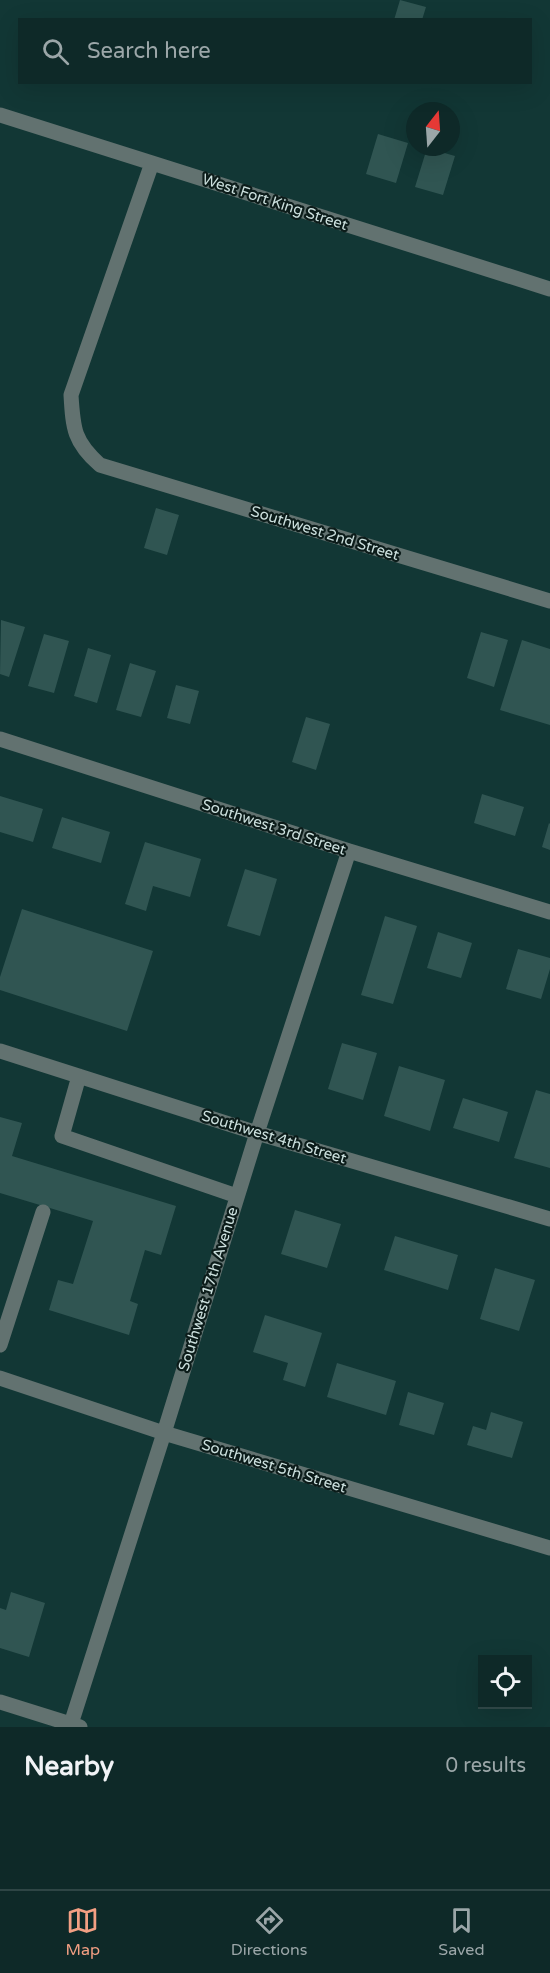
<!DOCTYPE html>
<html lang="en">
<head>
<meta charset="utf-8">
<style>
	:root { --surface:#0e2928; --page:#173130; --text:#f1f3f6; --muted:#9ba6a8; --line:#2e4545; --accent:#f39f83 }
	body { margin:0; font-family:"Varela Round",sans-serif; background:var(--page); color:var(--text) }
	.controls { position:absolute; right:18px; bottom:18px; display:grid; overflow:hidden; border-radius:0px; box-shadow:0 6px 24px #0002 }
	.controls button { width:54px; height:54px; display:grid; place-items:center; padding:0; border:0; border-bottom:2px solid var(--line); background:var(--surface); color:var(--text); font:30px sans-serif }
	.compass { position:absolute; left:406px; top:102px; width:54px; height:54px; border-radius:50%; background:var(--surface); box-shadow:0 6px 24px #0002; rotate:17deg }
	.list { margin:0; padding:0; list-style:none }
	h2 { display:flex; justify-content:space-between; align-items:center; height:78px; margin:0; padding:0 24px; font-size:26px }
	h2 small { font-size:20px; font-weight:400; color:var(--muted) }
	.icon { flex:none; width:33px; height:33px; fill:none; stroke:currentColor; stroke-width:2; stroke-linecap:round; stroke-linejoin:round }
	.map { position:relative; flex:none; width:550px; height:1727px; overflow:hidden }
	.search { position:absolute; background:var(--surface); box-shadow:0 6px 24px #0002; left:18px; right:18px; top:18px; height:66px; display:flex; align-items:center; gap:15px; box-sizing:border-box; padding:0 21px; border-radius:0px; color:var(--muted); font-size:22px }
	.sheet { height:162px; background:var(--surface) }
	nav { display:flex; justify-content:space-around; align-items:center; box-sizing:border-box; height:84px; border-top:2px solid var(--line); background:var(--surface); font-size:16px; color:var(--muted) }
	nav a { display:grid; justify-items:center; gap:3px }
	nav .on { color:var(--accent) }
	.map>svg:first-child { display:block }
	.building { fill:#305552 }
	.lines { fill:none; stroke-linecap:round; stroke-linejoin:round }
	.minor { stroke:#627270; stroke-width:15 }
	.labels { text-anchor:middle; stroke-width:4.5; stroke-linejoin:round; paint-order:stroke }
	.street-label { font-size:15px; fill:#cce0de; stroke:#0c1c1a }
</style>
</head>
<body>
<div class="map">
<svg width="550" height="1727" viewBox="0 0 550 1727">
	<rect width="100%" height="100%" fill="#123735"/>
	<path class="building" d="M400 0 426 7 422 20H394Z
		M378 134 408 143 396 183 366 174Z
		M427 148 455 156 443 195 415 187Z
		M156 508 179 515 167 555 144 548Z
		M1 620 25 627 9 677 0 674Z
		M481 632 508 640 494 687 467 678Z
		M44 634 69 641 54 693 28 686Z
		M522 640 550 649V725L500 710Z
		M88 648 111 655 97 703 74 696Z
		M130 663 156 671 141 717 116 710Z
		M176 685 199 691 190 724 167 718Z
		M306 717 330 724 316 770 292 762Z
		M482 794 524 807 515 836 474 823Z
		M0 796 43 809 33 842 0 832Z
		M62 817 110 832 101 863 52 848Z
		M549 823 550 824V850L542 847Z
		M145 842 201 859 190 897 153 886 146 911 125 904Z
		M245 869 277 879 260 936 227 926Z
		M22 909 153 951 127 1031 0 990V977Z
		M385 916 417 926 393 1004 361 995Z
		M438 932 472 943 461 978 427 968Z
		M518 949 550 958V969L541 999 506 989Z
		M342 1043 377 1053 363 1100 328 1089Z
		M399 1066 445 1080 430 1131 384 1116Z
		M536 1090 550 1094V1168L514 1158Z
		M463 1098 508 1112 499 1142 453 1128Z
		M0 1117 22 1123 12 1156 176 1206 161 1255 145 1250 130 1301 138 1304 129 1335 49 1310 58 1280 73 1284 93 1221 0 1193Z
		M295 1210 341 1224 327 1268 281 1254Z
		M395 1236 458 1255 448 1290 384 1270Z
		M495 1268 535 1280 519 1331 480 1319Z
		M265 1315 322 1333 305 1387 283 1380 288 1363 253 1352Z
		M337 1363 396 1381 386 1415 327 1397Z
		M408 1392 444 1403 434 1435 399 1425Z
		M491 1412 523 1422 512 1458 467 1445 473 1426 486 1430Z
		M11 1592 45 1603 29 1657 0 1648V1608L6 1610Z"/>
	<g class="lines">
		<path class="minor" d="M0 115 550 289
			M152 163 71 395C73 429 74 442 100 465L550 601
			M0 739 349 851 550 912
			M0 1051 257 1133 550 1219
			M79 1076 62 1136 237 1196
			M0 1345 43 1212
			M0 1378 164 1433 550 1548
			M0 1702 80 1727
			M70 1727 164 1433 257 1133 349 851"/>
	</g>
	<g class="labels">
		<g class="street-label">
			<text transform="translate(275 202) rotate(18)" y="5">West Fort King Street</text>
			<text transform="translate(325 533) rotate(17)" y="5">Southwest 2nd Street</text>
			<text transform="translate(274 827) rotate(18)" y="5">Southwest 3rd Street</text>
			<text transform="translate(274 1137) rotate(17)" y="5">Southwest 4th Street</text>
			<text transform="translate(208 1289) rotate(-73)" y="5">Southwest 17th Avenue</text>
			<text transform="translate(274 1466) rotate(17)" y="5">Southwest 5th Street</text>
		</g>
	</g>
</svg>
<div class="controls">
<button><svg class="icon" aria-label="locate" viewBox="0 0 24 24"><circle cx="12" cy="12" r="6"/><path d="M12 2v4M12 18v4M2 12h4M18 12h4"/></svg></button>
</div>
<svg class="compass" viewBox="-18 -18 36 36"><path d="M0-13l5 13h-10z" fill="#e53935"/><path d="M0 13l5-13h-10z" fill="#9ba6a8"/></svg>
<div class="search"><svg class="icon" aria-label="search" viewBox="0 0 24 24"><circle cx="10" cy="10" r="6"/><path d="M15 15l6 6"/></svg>Search here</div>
</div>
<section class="sheet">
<h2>Nearby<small>0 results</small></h2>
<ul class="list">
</ul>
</section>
<nav>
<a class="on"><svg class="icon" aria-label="map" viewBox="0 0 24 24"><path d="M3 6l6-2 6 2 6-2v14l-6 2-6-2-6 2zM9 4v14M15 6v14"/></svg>Map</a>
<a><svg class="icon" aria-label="directions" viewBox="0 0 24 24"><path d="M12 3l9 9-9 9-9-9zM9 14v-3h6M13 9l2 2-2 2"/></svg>Directions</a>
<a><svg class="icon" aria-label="saved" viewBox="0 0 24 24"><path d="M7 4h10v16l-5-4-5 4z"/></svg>Saved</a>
</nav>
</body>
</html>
